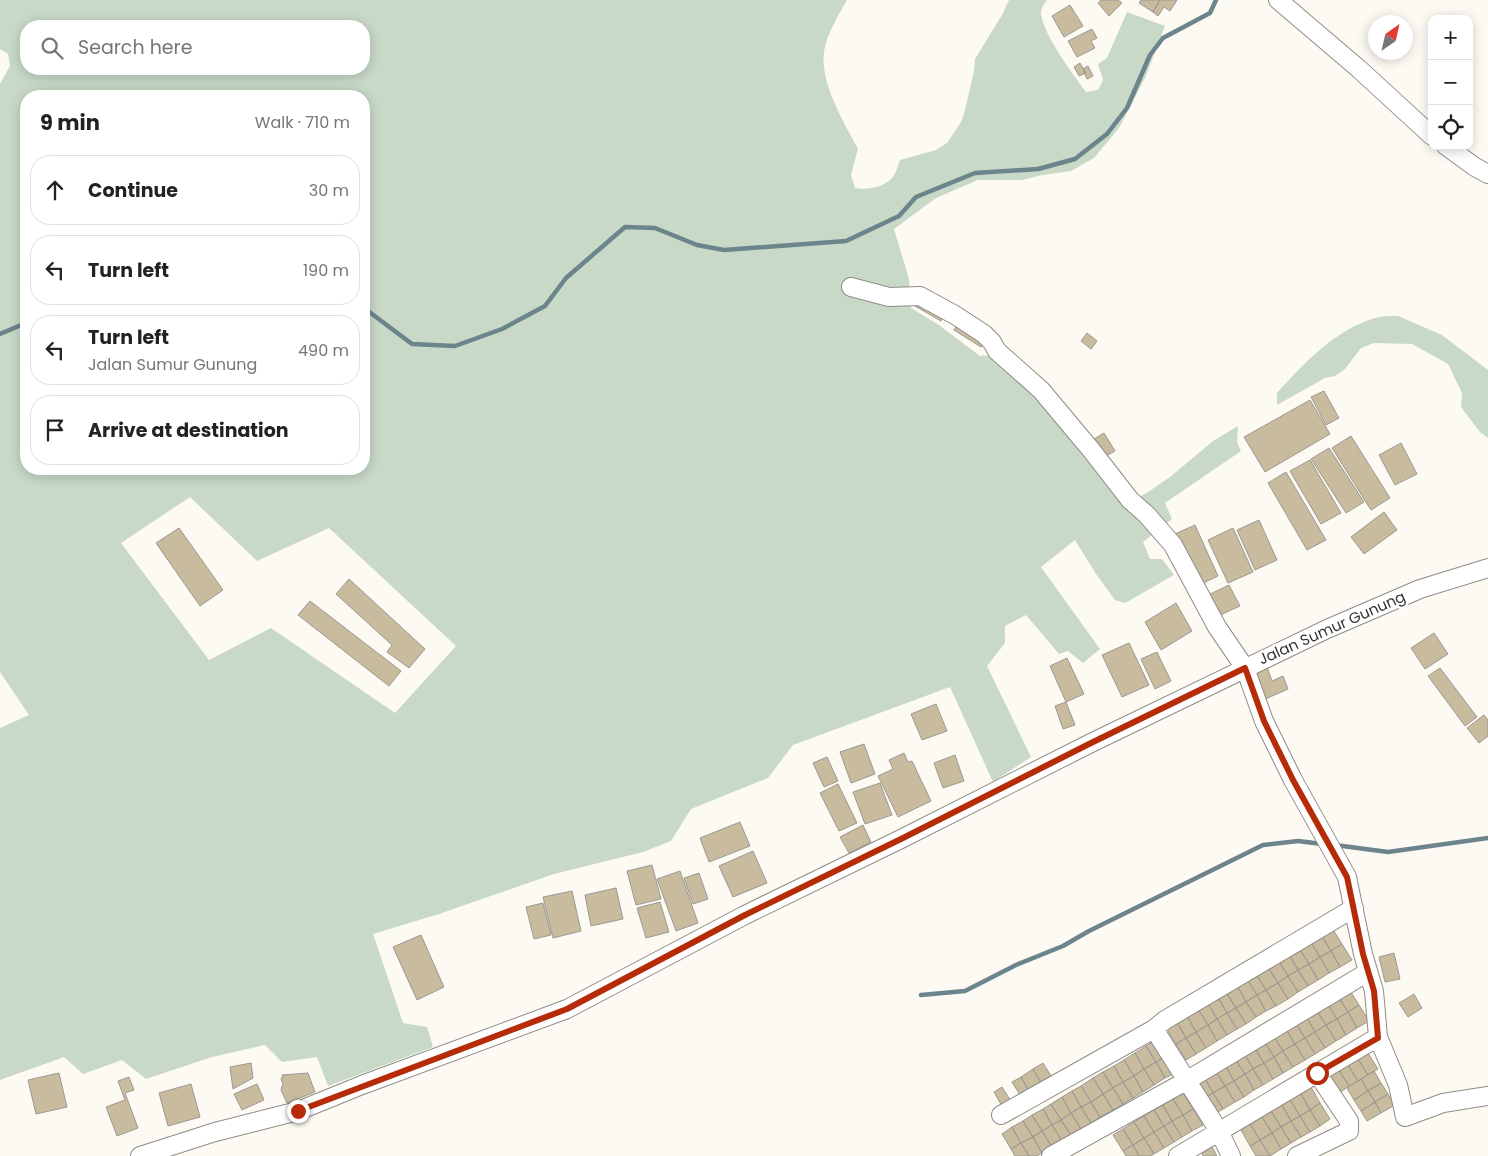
<!DOCTYPE html>
<html lang="en">
<head>
<meta charset="utf-8">
<style>
	:root { --surface:#fff; --page:#f6f6f6; --text:#222; --muted:#767676; --line:#e0e0e0 }
	body { margin:0; font-family:Poppins,sans-serif; background:var(--page); color:var(--text) }
	.controls { position:absolute; right:15px; top:15px; display:grid; overflow:hidden; border-radius:10px; box-shadow:0 2px 12px #0003 }
	.controls button { width:45px; height:45px; display:grid; place-items:center; padding:0; border:0; border-bottom:1px solid var(--line); background:var(--surface); color:var(--text); font:25px sans-serif }
	.compass { position:absolute; left:1368px; top:15px; width:45px; height:45px; border-radius:50%; background:var(--surface); box-shadow:0 2px 12px #0003; rotate:34deg }
	.stop { position:absolute; width:15px; height:15px; margin:-11px; border:4px solid #b62b08; border-radius:50%; background:#fff }
	.stop.end { background:#b62b08; border-color:#fff; box-shadow:0 1px 5px #0008 }
	.list { margin:0; padding:0; list-style:none }
	h2 { display:flex; justify-content:space-between; align-items:center; height:65px; margin:0; padding:0 20px; font-size:21px }
	h2 small { font-size:16px; font-weight:400; color:var(--muted) }
	.list li { display:grid; grid-template-columns:32px 1fr auto; gap:15px; align-items:center; box-sizing:border-box; height:70px; margin:0 10px 10px; padding:0 10px; border:1px solid var(--line); border-radius:20px }
	.list b { display:block; font-size:19px; white-space:nowrap }
	.list p { margin:0; font-size:16px; white-space:nowrap; color:var(--muted) }
	.list em { font-size:16px; font-style:normal; color:var(--muted) }
	.icon { flex:none; width:28px; height:28px; fill:none; stroke:currentColor; stroke-width:2; stroke-linecap:round; stroke-linejoin:round }
	.map { position:relative; flex:none; width:1488px; height:1156px; overflow:hidden }
	.search { position:absolute; background:var(--surface); box-shadow:0 2px 12px #0003; left:20px; top:20px; width:350px; height:55px; display:flex; align-items:center; gap:12px; box-sizing:border-box; padding:0 18px; border-radius:20px; color:var(--muted); font-size:19px }
	.panel { position:absolute; background:var(--surface); box-shadow:0 2px 12px #0003; left:20px; top:90px; width:350px; height:385px; border-radius:20px }
	.map>svg:first-child { display:block }
	.green { fill:#c8d9c8; fill-rule:evenodd }
	.lines { fill:none; stroke-linecap:round; stroke-linejoin:round }
	.stream { stroke:#6c848b; stroke-width:4.5 }
	.building { fill:#c8bb9e; stroke:#9b9993 }
	.street-casing { stroke:#8f8c87; stroke-width:20 }
	.street { stroke:#fff; stroke-width:18 }
	.route { stroke:#b62b08; stroke-width:6 }
	.labels { text-anchor:middle; stroke-width:5; stroke-linejoin:round; paint-order:stroke }
	.street-label { font-size:15px; fill:#353431; stroke:#fff }
</style>
</head>
<body>
<div class="map">
<svg width="1488" height="1156" viewBox="0 0 1488 1156">
	<rect width="100%" height="100%" fill="#fdfaf4"/>
	<path class="green" d="M0 0H847C838 16 827 33 824 52 820 84 844 122 858 149L851 175 855 188C868 190 882 188 892 178 896 174 898 165 900 160L936 150 947 143 961 122 965 110 974 71 975 59 1002 15 1009 0H1047C1044 4 1041 8 1041 14 1044 36 1073 74 1086 92L1098 90 1103 80 1098 64 1107 58 1127 12 1165 26 1146 76 1119 128 1094 158 1071 171 1042 175 1022 180H978L936 198 894 229 909 279 911 308 939 325 980 356 992 355 1037 397 1123 507 1151 490 1170 477 1213 441 1238 426 1237 442 1241 451 1165 503 1172 519 1143 542 1150 559H1162L1174 575 1125 603 1115 600 1096 574 1075 540 1041 567 1100 649 1083 663 1068 651 1059 654 1026 615 1005 626V643L987 666 1031 757 993 782 950 687 793 745 768 778 691 809 671 841 643 852 554 874 439 914 373 934 403 1023 427 1027 433 1047 328 1086 317 1057 282 1062 265 1045 212 1057 146 1079 122 1060 83 1074 64 1057 0 1080V728L29 715 0 672V84L10 66 8 54 0 49ZM26 26H364V69H26ZM26 96H364V469H26ZM190 497 257 561 329 528 456 646 395 713 271 628 209 660 121 543Z
		M1398 316 1442 335 1488 370V438L1480 432 1461 407 1462 393 1448 364 1412 344 1374 343 1361 348 1345 369 1335 376 1325 378 1277 405V393C1304 363 1335 330 1375 318 1382 316 1391 316 1398 316Z"/>
	<g class="lines">
		<path class="stream" d="M364 308 412 344 455 346 502 329 545 306 566 278 625 227 655 228 697 245 724 250 846 241 899 216 916 197 975 173 1038 169 1075 159 1107 134 1127 108 1150 55 1163 38 1210 13 1216 0
			M0 334 26 323
			M1335 845 1388 852 1488 838
			M921 995 965 991 1016 965 1063 946 1089 931 1263 845 1298 841 1322 844"/>
	</g>
	<path class="building" d="M1101 0H1118L1122 3 1109 16 1098 3Z
		M1141 0H1160L1153 12 1139 3Z
		M1160 0H1177L1170 11 1164 7 1158 16 1153 12Z
		M1070 5 1083 26 1064 37 1052 16Z
		M1092 29 1097 38 1091 41 1095 48 1077 57 1068 41Z
		M1080 63 1086 73 1079 76 1074 67Z
		M1088 66 1093 76 1087 79 1083 69Z
		M919 299 945 314 941 321 915 306Z
		M959 322 986 339 981 347 954 330Z
		M1087 333 1097 341 1091 349 1081 341Z
		M1324 391 1339 418 1326 425 1311 397Z
		M1310 400 1330 434 1265 472 1244 437Z
		M1104 433 1115 451 1104 457 1094 439Z
		M1351 436 1390 498 1371 510 1332 448Z
		M1401 443 1417 474 1395 485 1379 455Z
		M1329 448 1364 502 1346 513 1311 459Z
		M1310 460 1341 513 1321 524 1290 471Z
		M1286 472 1326 540 1307 550 1268 483Z
		M1384 512 1397 530 1364 554 1351 537Z
		M1259 520 1277 560 1255 570 1237 530Z
		M1195 525 1218 576 1199 585 1175 534Z
		M179 528 223 590 200 606 156 543Z
		M1233 528 1253 572 1228 583 1208 540Z
		M349 579 425 649 409 668 387 652 392 645 336 594Z
		M1229 585 1240 606 1218 616 1208 595Z
		M310 601 401 671 389 686 298 615Z
		M1176 603 1192 631 1161 650 1145 622Z
		M1434 633 1448 654 1425 669 1411 648Z
		M1129 643 1149 685 1122 697 1102 655Z
		M1157 652 1171 681 1155 689 1141 659Z
		M1067 658 1084 694 1066 702 1050 666Z
		M1267 667 1272 681 1283 676 1288 689 1261 701 1250 674Z
		M1440 668 1477 717 1465 726 1428 676Z
		M1066 702 1075 725 1063 729 1055 706Z
		M936 704 947 731 922 740 911 714Z
		M1484 715 1488 720V736L1479 743 1467 728Z
		M864 744 875 774 851 783 840 752Z
		M904 753 908 762 912 761 931 801 898 817 878 776 893 769 889 760Z
		M955 755 964 781 943 788 934 763Z
		M827 757 838 781 824 787 813 763Z
		M880 783 892 815 865 824 853 792Z
		M838 784 857 823 839 831 820 793Z
		M740 822 750 846 709 862 700 838Z
		M863 825 871 842 849 853 840 837Z
		M753 851 767 883 733 897 719 866Z
		M652 865 661 899 636 905 627 871Z
		M680 871 698 923 676 931 657 879Z
		M699 873 708 899 693 904 684 878Z
		M616 888 623 919 591 926 585 895Z
		M572 891 581 931 553 938 543 897Z
		M660 902 669 932 646 938 637 908Z
		M543 903 551 935 534 939 526 907Z
		M1332 928 1342 944 1331 951 1321 935Z
		M421 935 444 987 417 1000 393 947Z
		M1321 935 1331 951 1320 957 1310 941Z
		M1310 941 1320 957 1309 964 1299 948Z
		M1342 944 1352 960 1340 967 1331 951Z
		M1299 948 1309 964 1298 970 1289 954Z
		M1331 951 1340 967 1329 973 1320 957Z
		M1394 953 1400 979 1385 982 1379 957Z
		M1289 954 1298 970 1288 976 1278 960Z
		M1320 957 1329 973 1318 980 1309 964Z
		M1278 960 1288 976 1278 983 1268 967Z
		M1309 964 1318 980 1308 986 1298 970Z
		M1268 967 1278 983 1266 990 1256 974Z
		M1298 970 1308 986 1298 992 1288 976Z
		M1256 974 1266 990 1257 995 1247 979Z
		M1288 976 1298 992 1288 999 1278 983Z
		M1247 979 1257 995 1246 1002 1237 985Z
		M1278 983 1288 999 1276 1006 1266 990Z
		M1237 985 1246 1002 1236 1008 1226 992Z
		M1349 989 1359 1005 1348 1012 1338 996Z
		M1266 990 1276 1006 1266 1011 1257 995Z
		M1226 992 1236 1008 1227 1013 1218 997Z
		M1414 994 1422 1008 1408 1017 1399 1003Z
		M1257 995 1266 1011 1256 1017 1246 1002Z
		M1338 996 1348 1012 1337 1019 1327 1003Z
		M1218 997 1227 1013 1217 1019 1208 1003Z
		M1246 1002 1256 1017 1246 1024 1236 1008Z
		M1208 1003 1217 1019 1208 1025 1198 1009Z
		M1327 1003 1337 1019 1326 1025 1316 1009Z
		M1359 1005 1369 1021 1357 1028 1348 1012Z
		M1236 1008 1246 1024 1237 1029 1227 1013Z
		M1198 1009 1208 1025 1196 1032 1187 1016Z
		M1316 1009 1326 1025 1315 1032 1306 1016Z
		M1348 1012 1357 1028 1346 1035 1337 1019Z
		M1227 1013 1237 1029 1227 1035 1217 1019Z
		M1187 1016 1196 1032 1186 1038 1177 1022Z
		M1306 1016 1315 1032 1305 1038 1295 1022Z
		M1217 1019 1227 1035 1217 1041 1208 1025Z
		M1337 1019 1346 1035 1336 1041 1326 1025Z
		M1177 1022 1186 1038 1176 1044 1166 1028Z
		M1295 1022 1305 1038 1295 1044 1285 1028Z
		M1208 1025 1217 1041 1206 1048 1196 1032Z
		M1326 1025 1336 1041 1325 1048 1315 1032Z
		M1285 1028 1295 1044 1283 1051 1273 1035Z
		M1196 1032 1206 1048 1196 1054 1186 1038Z
		M1315 1032 1325 1048 1315 1054 1305 1038Z
		M1273 1035 1283 1051 1274 1057 1264 1041Z
		M1186 1038 1196 1054 1186 1060 1176 1044Z
		M1305 1038 1315 1054 1305 1060 1295 1044Z
		M1157 1040 1167 1056 1156 1062 1146 1046Z
		M1264 1041 1274 1057 1264 1063 1254 1047Z
		M1295 1044 1305 1060 1293 1067 1283 1051Z
		M1146 1046 1156 1062 1144 1069 1135 1053Z
		M1254 1047 1264 1063 1253 1069 1244 1053Z
		M1283 1051 1293 1067 1283 1073 1274 1057Z
		M1135 1053 1144 1069 1134 1076 1124 1060Z
		M1244 1053 1253 1069 1245 1074 1235 1059Z
		M1368 1053 1378 1069 1368 1075 1358 1059Z
		M1167 1056 1177 1072 1165 1078 1156 1062Z
		M1274 1057 1283 1073 1273 1079 1264 1063Z
		M1235 1059 1245 1074 1234 1081 1225 1065Z
		M1358 1059 1368 1075 1358 1081 1348 1065Z
		M1124 1060 1134 1076 1123 1082 1114 1066Z
		M1156 1062 1165 1078 1154 1085 1144 1069Z
		M251 1063 253 1078 233 1089 230 1067Z
		M1043 1063 1053 1079 1043 1086 1033 1069Z
		M1264 1063 1273 1079 1263 1085 1253 1069Z
		M1225 1065 1234 1081 1225 1086 1215 1070Z
		M1348 1065 1358 1081 1349 1086 1339 1070Z
		M1114 1066 1123 1082 1113 1088 1103 1072Z
		M1033 1069 1043 1086 1030 1093 1021 1077Z
		M1144 1069 1154 1085 1143 1092 1134 1076Z
		M1253 1069 1263 1085 1254 1090 1245 1074Z
		M1215 1070 1225 1086 1213 1093 1204 1077Z
		M1339 1070 1349 1086 1339 1093 1329 1077Z
		M1374 1071 1381 1083 1368 1091 1361 1079Z
		M1103 1072 1113 1088 1103 1094 1093 1078Z
		M59 1073 67 1107 36 1114 28 1080Z
		M308 1073 315 1092 287 1103 281 1090 283 1083 281 1080 282 1077H283L282 1075Z
		M1245 1074 1254 1090 1244 1097 1234 1081Z
		M1134 1076 1143 1092 1133 1098 1123 1082Z
		M129 1077 134 1090 125 1093 138 1128 117 1136 106 1107 125 1100 118 1081Z
		M1021 1077 1030 1093 1022 1098 1012 1082Z
		M1204 1077 1213 1093 1203 1099 1194 1083Z
		M1093 1078 1103 1094 1091 1102 1081 1086Z
		M1361 1079 1368 1091 1354 1100 1347 1088Z
		M1234 1081 1244 1097 1235 1102 1225 1086Z
		M1123 1082 1133 1098 1123 1104 1113 1088Z
		M1381 1083 1388 1094 1375 1102 1368 1091Z
		M191 1084 200 1117 168 1126 159 1093Z
		M257 1084 264 1100 242 1110 234 1094Z
		M1081 1086 1091 1102 1081 1107 1072 1091Z
		M1225 1086 1235 1102 1223 1109 1213 1093Z
		M1002 1087 1012 1103 1003 1108 994 1092Z
		M1311 1087 1320 1103 1310 1110 1301 1094Z
		M1113 1088 1123 1104 1113 1110 1103 1094Z
		M1072 1091 1081 1107 1071 1113 1062 1097Z
		M1368 1091 1375 1102 1361 1111 1354 1100Z
		M1183 1093 1193 1109 1183 1115 1173 1099Z
		M1213 1093 1223 1109 1213 1115 1203 1099Z
		M1103 1094 1113 1110 1100 1117 1091 1102Z
		M1301 1094 1310 1110 1300 1116 1290 1100Z
		M1388 1094 1395 1105 1381 1113 1375 1102Z
		M1062 1097 1071 1113 1061 1120 1051 1104Z
		M1173 1099 1183 1115 1172 1121 1163 1105Z
		M1290 1100 1300 1116 1291 1121 1282 1105Z
		M1091 1102 1100 1117 1091 1123 1081 1107Z
		M1375 1102 1381 1113 1367 1121 1361 1111Z
		M1320 1103 1330 1119 1320 1126 1310 1110Z
		M1051 1104 1061 1120 1052 1125 1043 1109Z
		M1163 1105 1172 1121 1164 1126 1154 1110Z
		M1282 1105 1291 1121 1281 1127 1271 1111Z
		M1081 1107 1091 1123 1081 1129 1071 1113Z
		M1043 1109 1052 1125 1042 1131 1032 1115Z
		M1193 1109 1203 1125 1192 1131 1183 1115Z
		M1154 1110 1164 1126 1154 1132 1144 1116Z
		M1310 1110 1320 1126 1310 1132 1300 1116Z
		M1271 1111 1281 1127 1272 1133 1262 1117Z
		M1071 1113 1081 1129 1071 1135 1061 1120Z
		M1032 1115 1042 1131 1033 1137 1023 1121Z
		M1183 1115 1192 1131 1182 1137 1172 1121Z
		M1144 1116 1154 1132 1144 1138 1134 1122Z
		M1300 1116 1310 1132 1301 1137 1291 1121Z
		M1262 1117 1272 1133 1260 1140 1250 1124Z
		M1061 1120 1071 1135 1062 1141 1052 1125Z
		M1023 1121 1033 1137 1021 1143 1012 1127Z
		M1172 1121 1182 1137 1174 1142 1164 1126Z
		M1291 1121 1301 1137 1291 1143 1281 1127Z
		M1134 1122 1144 1138 1133 1145 1123 1129Z
		M1250 1124 1260 1140 1250 1146 1241 1130Z
		M1052 1125 1062 1141 1052 1147 1042 1131Z
		M1164 1126 1174 1142 1164 1148 1154 1132Z
		M1012 1127 1021 1143 1011 1149 1002 1134Z
		M1281 1127 1291 1143 1281 1149 1272 1133Z
		M1123 1129 1133 1145 1123 1151 1113 1135Z
		M1042 1131 1052 1147 1042 1153 1033 1137Z
		M1154 1132 1164 1148 1154 1154 1144 1138Z
		M1272 1133 1281 1149 1270 1156 1260 1140Z
		M1033 1137 1042 1153 1037 1156H1029L1021 1143Z
		M1144 1138 1154 1154 1151 1156H1139L1133 1145Z
		M1260 1140 1270 1156H1256L1250 1146Z
		M1021 1143 1029 1156H1015L1011 1149Z
		M1133 1145 1139 1156H1126L1123 1151Z
		M1212 1147 1217 1156H1203L1202 1153Z"/>
	<g class="lines">
		<g class="street-casing">
			<path id="street" d="M1278 0 1359 69 1432 136
				M1446 146 1475 167 1488 174
				M851 287 889 297 920 296 955 315 984 334 992 342 997 351 1041 390 1092 451 1130 500 1147 515 1173 545 1217 627 1245 668 1264 721 1293 780 1347 877 1363 954 1374 991 1378 1037 1398 1085 1405 1117 1443 1103 1488 1096
				M1154 1029 1219 1131 1231 1156
				M1001 1115 1154 1029 1165 1020 1354 908
				M140 1156 215 1132 298 1111 362 1085 567 1009 745 915 901 839 1091 743 1327 629 1420 589 1488 568
				M1051 1156 1186 1081 1368 972
				M1178 1156 1378 1037
				M1297 1156 1349 1131V1121L1317 1073"/>
		</g>
		<use href="#street" class="street"/>
	</g>
	<g class="lines">
		<path class="route" d="M298 1111 567 1009 745 915 901 839 1091 743 1245 668 1264 721 1293 780 1347 877 1363 954 1374 991 1378 1038 1317 1073"/>
	</g>
	<g class="labels">
		<g class="street-label">
			<text transform="translate(1332 628) rotate(-24)" y="5">Jalan Sumur Gunung</text>
		</g>
	</g>
</svg>
<div class="controls">
<button>+</button>
<button>−</button>
<button><svg class="icon" aria-label="locate" viewBox="0 0 24 24"><circle cx="12" cy="12" r="6"/><path d="M12 2v4M12 18v4M2 12h4M18 12h4"/></svg></button>
</div>
<svg class="compass" viewBox="-18 -18 36 36"><path d="M0-13l5 13h-10z" fill="#e53935"/><path d="M0 13l5-13h-10z" fill="#767676"/></svg>
<div class="stop" style="left:1317px;top:1073px"></div>
<div class="stop end" style="left:298px;top:1111px"></div>
<div class="search"><svg class="icon" aria-label="search" viewBox="0 0 24 24"><circle cx="10" cy="10" r="6"/><path d="M15 15l6 6"/></svg>Search here</div>
<section class="panel">
<h2>9 min<small>Walk · 710 m</small></h2>
<ul class="list">
<li><svg class="icon" aria-label="ahead" viewBox="0 0 24 24"><path d="M12 20V5M6 11l6-6 6 6"/></svg><div><b>Continue</b></div><em>30 m</em></li>
<li><svg class="icon" aria-label="left" viewBox="0 0 24 24"><path d="M17 20v-9H6M10 6l-5 5 5 5"/></svg><div><b>Turn left</b></div><em>190 m</em></li>
<li><svg class="icon" aria-label="left" viewBox="0 0 24 24"><path d="M17 20v-9H6M10 6l-5 5 5 5"/></svg><div><b>Turn left</b><p>Jalan Sumur Gunung</p></div><em>490 m</em></li>
<li><svg class="icon" aria-label="arrive" viewBox="0 0 24 24"><path d="M6 21V4h12l-3 4 3 4H6"/></svg><div><b>Arrive at destination</b></div></li>
</ul>
</section>
</div>
</body>
</html>
